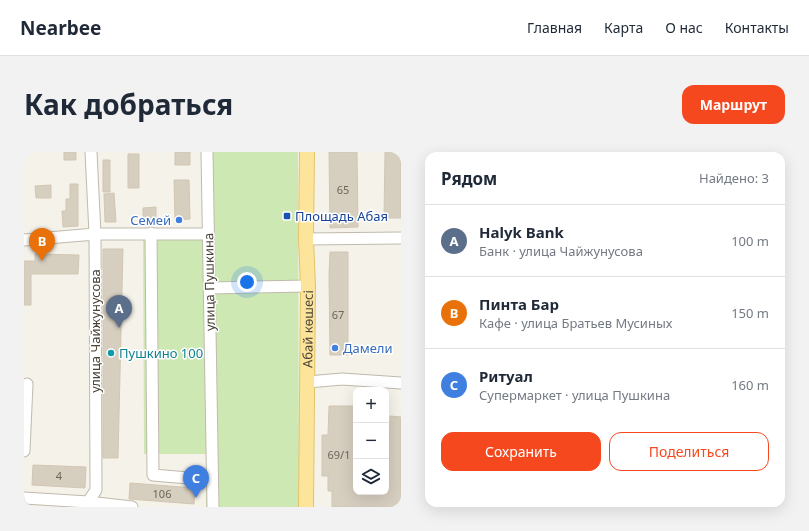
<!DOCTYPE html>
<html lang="ru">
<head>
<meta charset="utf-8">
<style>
	:root { --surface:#fff; --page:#f2f2f3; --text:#1f2937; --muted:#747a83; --line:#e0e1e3; --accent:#f6481f }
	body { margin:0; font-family:"Noto Sans",sans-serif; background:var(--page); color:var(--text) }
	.controls { position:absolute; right:12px; bottom:12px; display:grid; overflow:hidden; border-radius:8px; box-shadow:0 4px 16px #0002 }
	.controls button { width:36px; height:36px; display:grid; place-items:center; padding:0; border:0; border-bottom:1px solid var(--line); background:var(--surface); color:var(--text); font:20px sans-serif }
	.you { position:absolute; left:223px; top:130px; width:14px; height:14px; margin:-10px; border:3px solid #fff; border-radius:50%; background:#1a73e8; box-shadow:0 0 0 6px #1a73e833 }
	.badge { display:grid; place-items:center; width:26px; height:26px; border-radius:50%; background:var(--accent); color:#fff; font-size:13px; font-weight:700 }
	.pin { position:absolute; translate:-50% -33px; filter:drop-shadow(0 1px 2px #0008) }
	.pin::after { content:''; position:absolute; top:21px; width:14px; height:12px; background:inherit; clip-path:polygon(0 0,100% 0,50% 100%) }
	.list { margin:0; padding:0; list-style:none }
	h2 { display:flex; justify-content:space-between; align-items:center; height:52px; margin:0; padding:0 16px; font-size:17px }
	h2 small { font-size:13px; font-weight:400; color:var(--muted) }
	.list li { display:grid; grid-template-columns:26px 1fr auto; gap:12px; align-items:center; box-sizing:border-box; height:72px; padding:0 16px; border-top:1px solid var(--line) }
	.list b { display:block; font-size:15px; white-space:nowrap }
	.list p { margin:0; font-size:13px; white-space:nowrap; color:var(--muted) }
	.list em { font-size:13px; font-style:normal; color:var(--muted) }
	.actions { display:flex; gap:8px; padding:12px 16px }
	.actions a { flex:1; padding:9px 0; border:1px solid var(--accent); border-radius:12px; text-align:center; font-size:14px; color:var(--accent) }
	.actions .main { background:var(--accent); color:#fff }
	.icon { flex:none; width:22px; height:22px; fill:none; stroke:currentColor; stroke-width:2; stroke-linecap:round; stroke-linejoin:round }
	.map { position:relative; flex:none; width:377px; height:355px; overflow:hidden; border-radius:12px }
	header { display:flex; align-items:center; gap:24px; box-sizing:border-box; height:56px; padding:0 20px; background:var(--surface); border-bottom:1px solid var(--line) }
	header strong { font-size:19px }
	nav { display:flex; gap:22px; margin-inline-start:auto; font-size:14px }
	.intro { display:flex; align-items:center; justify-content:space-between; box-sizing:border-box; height:96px; padding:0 24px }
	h1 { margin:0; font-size:28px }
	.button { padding:10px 18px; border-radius:12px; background:var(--accent); color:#fff; font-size:14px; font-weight:700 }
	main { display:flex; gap:24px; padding:0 24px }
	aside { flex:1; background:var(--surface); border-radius:12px; box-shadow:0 4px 16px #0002 }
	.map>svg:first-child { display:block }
	.green { fill:#cee8b4 }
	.building { fill:#d6cebf; stroke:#d1c6b3 }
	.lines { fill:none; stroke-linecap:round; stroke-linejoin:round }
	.minor-casing { stroke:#c0baac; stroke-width:13 }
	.major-casing { stroke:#e2c36a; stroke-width:16 }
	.minor { stroke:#fff; stroke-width:11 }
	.major { stroke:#fce49b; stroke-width:14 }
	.transit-dot { fill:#1a4fb4; stroke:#fff; stroke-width:1.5 }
	.shop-dot { fill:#3f7fe0; stroke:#fff; stroke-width:1.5 }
	.culture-dot { fill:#0f9aa8; stroke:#fff; stroke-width:1.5 }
	.labels { text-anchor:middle; stroke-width:3; stroke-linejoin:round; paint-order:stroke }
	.number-label { font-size:11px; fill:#6c665a }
	.transit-label { font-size:13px; fill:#164399; stroke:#fff; text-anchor:start }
	.shop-label { font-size:13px; fill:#366cbe; stroke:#fff; text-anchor:end }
	.street-label { font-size:13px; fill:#494338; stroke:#fff }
	.culture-label { font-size:13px; fill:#0d838f; stroke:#fff; text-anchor:start }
</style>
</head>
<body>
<header>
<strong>Nearbee</strong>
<nav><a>Главная</a><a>Карта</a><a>О нас</a><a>Контакты</a></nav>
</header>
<div class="intro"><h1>Как добраться</h1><a class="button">Маршрут</a></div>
<main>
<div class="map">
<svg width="377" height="355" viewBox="0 0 377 355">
	<rect width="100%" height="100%" fill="#f5f2ea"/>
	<path class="green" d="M181 0H274L275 355H182V302H120L119 82H181Z"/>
	<path class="building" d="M40 0H52V8H40Z
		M151 0H166V13H151Z
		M305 0H333L334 75 306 76Z
		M361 0H377V66H360Z
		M104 2H115V36H104Z
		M79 8H86V40H79Z
		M150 28H165L166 67 151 68Z
		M46 32H54V74L39 75 38 59H42V47H46Z
		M27 33V46H12L11 34Z
		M90 41 92 70H81L80 42Z
		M132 55V68H119V56Z
		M79 97H99L94 306H79Z
		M306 100H324V203H306L305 123Z
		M11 102 55 103 54 122H7V153H0V109H11Z
		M305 254H332V342H364L366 264 377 265V355H308V339H304V324H298V283H304Z
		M9 313 62 315 61 336 8 333Z
		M106 331 171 336 170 352 105 347Z"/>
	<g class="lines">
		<g class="minor-casing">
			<path id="minor" d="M183 0 189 355
				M127 81 129 323 188 328
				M282 87 377 86
				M0 88 71 82H184
				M186 136 284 134
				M284 230 318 227 377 231
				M0 299 3 232
				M0 346 64 350 108 355
				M61 355 72 338 71 82 67 0"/>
		</g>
		<g class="major-casing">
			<g id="major">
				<path id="s1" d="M282 355 284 134 282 87 283 0"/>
			</g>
		</g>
		<use href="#minor" class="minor"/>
		<use href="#major" class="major"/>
	</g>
	<rect class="transit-dot" x="259" y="60" width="8" height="8" rx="2"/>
	<g class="shop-dot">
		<circle cx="155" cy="68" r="4"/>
		<circle cx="311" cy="196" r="4"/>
	</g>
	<circle class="culture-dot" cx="87" cy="201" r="4"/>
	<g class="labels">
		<g class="number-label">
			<text x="319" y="42">65</text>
			<text x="314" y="167">67</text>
			<text x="315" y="307">69/1</text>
			<text x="35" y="328">4</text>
			<text x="138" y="346">106</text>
		</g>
		<g class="transit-label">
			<text x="271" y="69">Площадь Абая</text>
		</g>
		<g class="shop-label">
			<text x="147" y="73">Семей</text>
			<text x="319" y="201" text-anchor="start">Дамели</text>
		</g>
		<g class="street-label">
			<text transform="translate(185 130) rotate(-91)" y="5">улица Пушкина</text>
			<text dy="5" stroke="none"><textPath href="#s1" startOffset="178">Абай көшесі</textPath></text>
			<text transform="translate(71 179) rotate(-90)" y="5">улица Чайжунусова</text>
		</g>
		<g class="culture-label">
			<text x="95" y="206">Пушкино 100</text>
		</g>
	</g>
</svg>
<div class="controls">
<button>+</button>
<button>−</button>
<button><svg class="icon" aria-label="layers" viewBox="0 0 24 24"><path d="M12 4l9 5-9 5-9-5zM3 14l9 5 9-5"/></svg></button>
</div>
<div class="you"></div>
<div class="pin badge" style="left:95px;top:176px;background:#5c6f8a">A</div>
<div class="pin badge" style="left:18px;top:109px;background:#e8710a">B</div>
<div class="pin badge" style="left:172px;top:346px;background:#3f7fe0">C</div>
</div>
<aside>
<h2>Рядом<small>Найдено: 3</small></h2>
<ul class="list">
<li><span class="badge" style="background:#5c6f8a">A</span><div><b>Halyk Bank</b><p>Банк · улица Чайжунусова</p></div><em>100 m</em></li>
<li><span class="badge" style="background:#e8710a">B</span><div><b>Пинта Бар</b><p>Кафе · улица Братьев Мусиных</p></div><em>150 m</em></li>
<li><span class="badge" style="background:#3f7fe0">C</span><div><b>Ритуал</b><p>Супермаркет · улица Пушкина</p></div><em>160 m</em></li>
</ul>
<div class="actions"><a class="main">Сохранить</a><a>Поделиться</a></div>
</aside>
</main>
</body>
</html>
